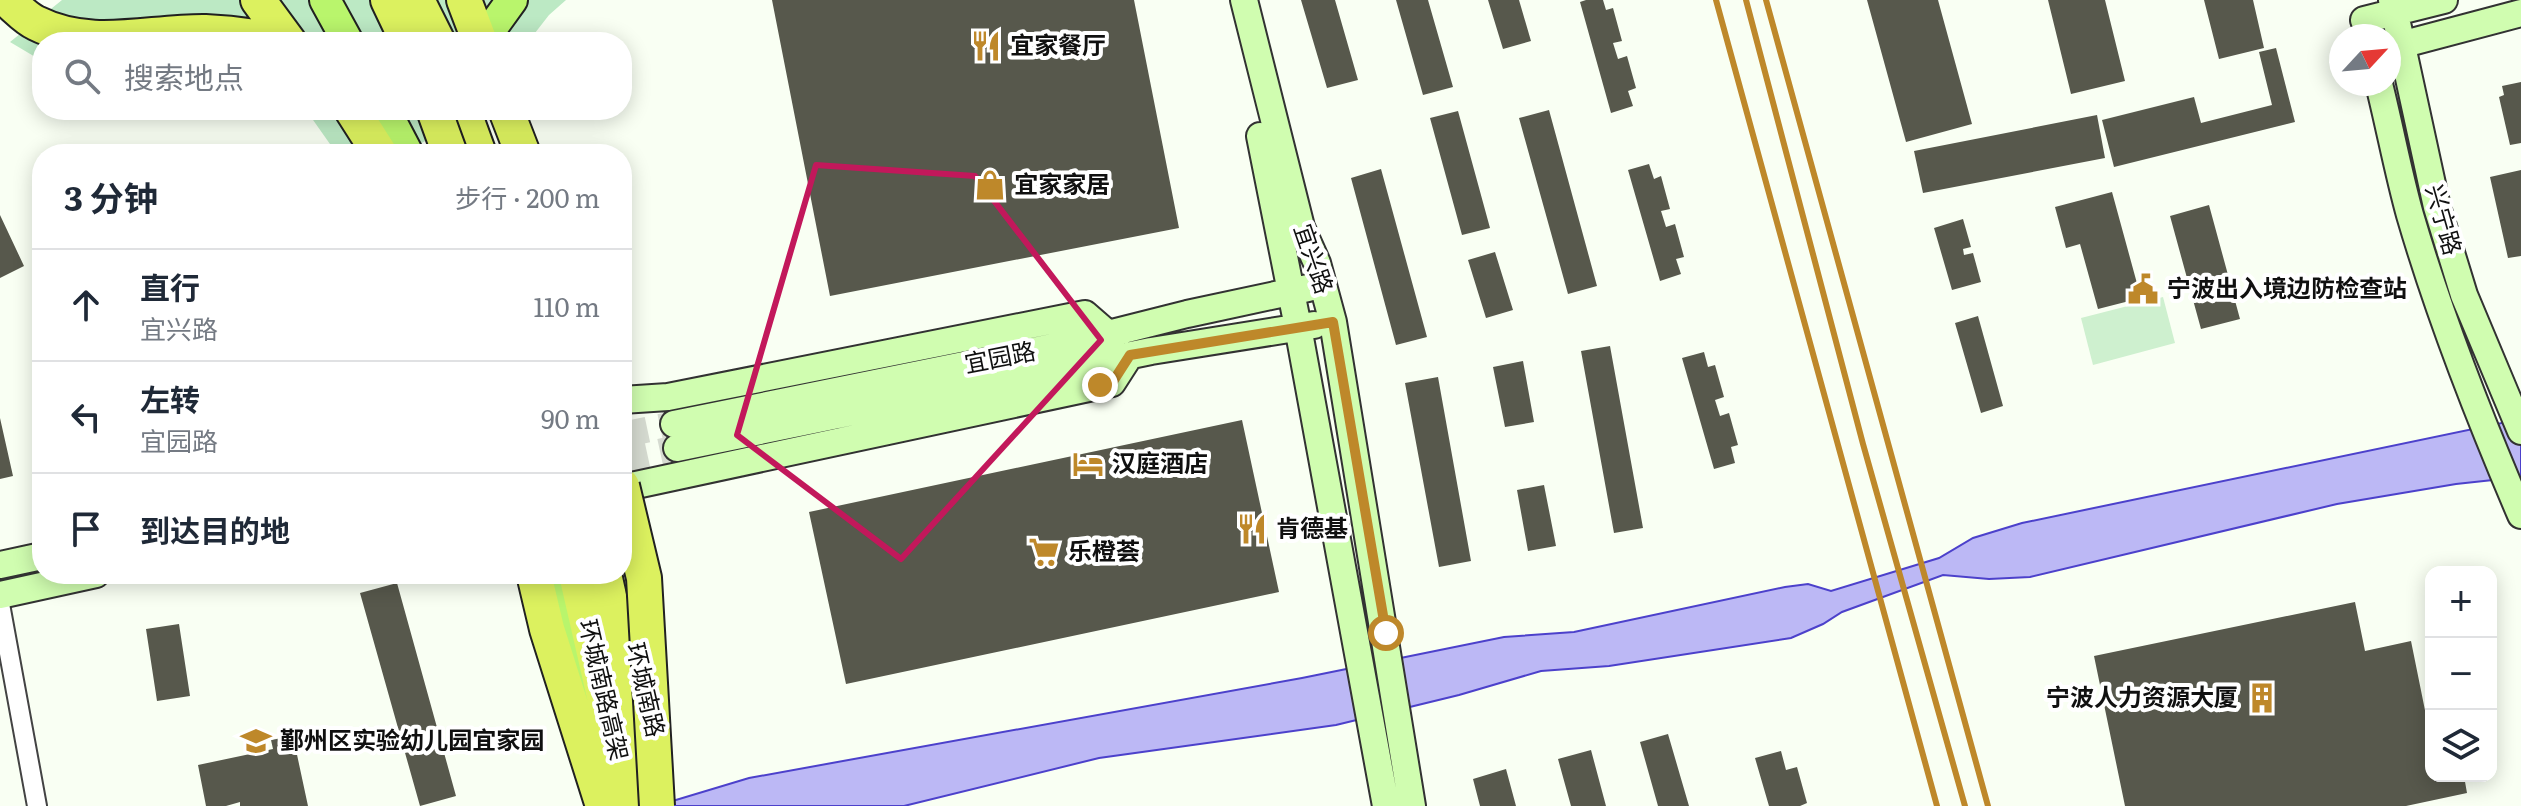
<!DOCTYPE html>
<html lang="zh">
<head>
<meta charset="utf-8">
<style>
	:root { --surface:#fff; --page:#f6f6f7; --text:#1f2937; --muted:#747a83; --line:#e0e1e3 }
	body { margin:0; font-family:Literata,"Noto Sans SC",serif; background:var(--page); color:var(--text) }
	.controls { position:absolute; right:24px; bottom:24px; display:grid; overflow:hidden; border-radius:16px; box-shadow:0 4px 20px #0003 }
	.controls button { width:72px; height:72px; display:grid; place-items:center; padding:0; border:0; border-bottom:2px solid var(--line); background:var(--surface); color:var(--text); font:40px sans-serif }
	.compass { position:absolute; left:2329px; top:24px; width:72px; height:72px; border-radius:50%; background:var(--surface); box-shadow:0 4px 20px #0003; rotate:64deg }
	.stop { position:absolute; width:24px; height:24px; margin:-18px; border:6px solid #be882a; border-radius:50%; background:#fff }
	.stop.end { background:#be882a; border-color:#fff; box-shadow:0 2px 8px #0008 }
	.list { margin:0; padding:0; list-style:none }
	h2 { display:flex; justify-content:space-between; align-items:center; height:104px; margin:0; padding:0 32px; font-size:34px }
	h2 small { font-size:26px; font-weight:400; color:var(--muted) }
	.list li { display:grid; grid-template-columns:52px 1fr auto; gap:24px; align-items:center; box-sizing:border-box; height:112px; padding:0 32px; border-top:2px solid var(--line) }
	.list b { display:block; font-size:30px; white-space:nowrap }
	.list p { margin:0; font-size:26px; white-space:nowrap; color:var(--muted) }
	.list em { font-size:26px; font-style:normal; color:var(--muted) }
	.icon { flex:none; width:44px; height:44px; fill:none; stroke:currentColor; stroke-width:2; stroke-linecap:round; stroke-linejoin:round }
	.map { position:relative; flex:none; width:2521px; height:806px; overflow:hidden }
	.search { position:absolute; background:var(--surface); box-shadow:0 4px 20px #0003; left:32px; top:32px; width:600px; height:88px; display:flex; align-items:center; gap:20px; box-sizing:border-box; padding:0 28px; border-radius:32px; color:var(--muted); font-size:30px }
	.panel { position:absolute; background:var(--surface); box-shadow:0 4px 20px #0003; left:32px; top:144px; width:600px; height:440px; border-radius:32px }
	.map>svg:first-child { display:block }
	.green { fill:#bce9c4 }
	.pitch { fill:#cef0cf }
	.water { fill:#bcb8f5; stroke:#4c41cb; stroke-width:2 }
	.building { fill:#57584c }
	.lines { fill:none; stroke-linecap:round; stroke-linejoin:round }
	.secondary-tunnel { stroke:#d6dbd1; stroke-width:26; stroke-dasharray:26 13; stroke-linecap:butt }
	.street-casing { stroke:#434343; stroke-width:22 }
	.secondary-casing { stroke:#323232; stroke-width:30 }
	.primary-casing { stroke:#212121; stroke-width:34 }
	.highway-casing { stroke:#212121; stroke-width:38 }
	.street { stroke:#fff; stroke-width:18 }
	.secondary { stroke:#d0fdb0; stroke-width:26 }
	.primary { stroke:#b9f56c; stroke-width:30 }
	.highway { stroke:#dcf15f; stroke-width:34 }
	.rail { stroke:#be882a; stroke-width:6 }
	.highway-bridge-casing { stroke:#212121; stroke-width:38; stroke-linecap:butt }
	.highway-bridge { stroke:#dcf15f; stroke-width:34 }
	.route { stroke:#be882a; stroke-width:10 }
	.marked { fill:none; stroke:#c2185b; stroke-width:6; stroke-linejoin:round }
	.labels { text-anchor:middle; stroke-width:8; stroke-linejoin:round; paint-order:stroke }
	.poi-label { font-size:24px; font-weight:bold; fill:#101010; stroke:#fff; text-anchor:start }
	.street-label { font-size:24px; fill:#101010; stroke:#fff }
</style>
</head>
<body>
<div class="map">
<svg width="2521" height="806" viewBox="0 0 2521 806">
	<rect width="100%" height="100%" fill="#f9fff3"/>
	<path class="green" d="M62 0H566L549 15 528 42H42V61L10 42Z
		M306 110H486L400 154H337Z"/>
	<path class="pitch" d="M2163 297 2175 343 2093 365 2081 318Z"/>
	<path class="water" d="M2521 419V477L2456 484 2337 504 2030 577 1989 579 1943 575 1842 612 1823 624 1791 638 1609 666 1541 671 1459 695 1336 725 1099 758 904 806H656L749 778 1302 678 1504 637 1574 632 1785 587 1808 584 1831 591 1939 558 1973 538 2022 523Z"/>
	<path class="building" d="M772 0H1134L1179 228 830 296Z
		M1301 0H1335L1358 80 1327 88Z
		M1396 0H1428L1453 87 1423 95Z
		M1488 0H1519L1531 41 1503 49Z
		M1586 0H1603L1606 10 1613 8 1622 41 1613 43 1618 59 1627 56 1636 88 1628 91 1633 106 1611 113 1580 2Z
		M1867 0H1938L1972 124 1906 142Z
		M2048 0H2105L2125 81 2071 94Z
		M2204 0H2253L2264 48 2219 59Z
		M2276 48 2295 122 2114 167 2102 120 2194 97 2201 123 2272 105 2259 52Z
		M2521 82V143L2510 145 2499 97 2504 95 2502 86Z
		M1549 110 1597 286 1568 294 1519 118Z
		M1458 111 1490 228 1462 235 1430 118Z
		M2097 115 2105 158 1923 193 1914 151Z
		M1649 164 1654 179 1661 176 1670 209 1661 211 1666 227 1675 224 1684 257 1676 259 1681 274 1660 281 1628 170Z
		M1381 169 1427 337 1396 345 1351 178Z
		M2521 170V256L2508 258 2490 177Z
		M2112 192 2141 298 2098 309 2080 244 2066 248 2055 207Z
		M2209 205 2240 319 2201 329 2170 216Z
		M0 215 24 266 0 278Z
		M1963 219 1971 247 1963 249 1964 255 1973 253 1981 282 1952 290 1934 228Z
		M1495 252 1513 310 1486 318 1468 260Z
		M1978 316 2003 406 1981 413 1955 323Z
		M1610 346 1643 528 1614 533 1581 351Z
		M1704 352 1708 367 1715 365 1724 397 1715 400 1720 416 1729 413 1738 445 1731 447 1735 463 1714 469 1682 358Z
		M1523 361 1534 422 1505 427 1493 367Z
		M1438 377 1471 561 1439 567 1405 383Z
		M0 418 13 476 0 479Z
		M1242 420 1279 592 846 684 809 512Z
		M1544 485 1556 546 1528 551 1517 490Z
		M397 583 456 796 420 806 360 593Z
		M2355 602 2365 651 2411 641 2431 740V776H2464L2467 793 2406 806H2125L2094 656Z
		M179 624 190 696 157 701 146 629Z
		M1668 734 1689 806H1658L1640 742Z
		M293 736 308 806H240V802L226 806H206L198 765 273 749 271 740Z
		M1591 750 1606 806H1571L1558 759Z
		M1781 751 1786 770 1797 767 1807 803 1800 806H1769L1755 758Z
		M1506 769 1516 806H1480L1473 779Z"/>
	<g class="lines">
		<path class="secondary-tunnel" d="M622 435 674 424
			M622 460 677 448"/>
		<g class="street-casing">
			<path id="street" d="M0 604 37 806"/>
		</g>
		<g class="secondary-casing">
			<path id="secondary" d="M1244 0 1301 227 1317 263 1333 322 1412 806
				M2392 0 2437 207 2464 295 2521 431
				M2364 20 2444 0
				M2389 48 2521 13
				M2379 84C2390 128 2398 172 2410 215 2440 318 2479 417 2521 515
				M1260 136 1298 327 1386 806
				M622 400 668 397 1085 314 1108 334
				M674 424 1072 343 1187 314 1308 288
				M677 448 1151 351 1314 325
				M622 488 1112 383 1130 355
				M0 565 42 556
				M0 595 96 574"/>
		</g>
		<g class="primary-casing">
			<path id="primary" d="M325 0 348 42
				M486 42V36L512 0
				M385 110 408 154
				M557 574 590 720"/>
		</g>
		<g class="highway-casing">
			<path id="highway" d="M7 0C16 7 25 18 36 23 92 51 148 31 206 32 232 33 255 36 280 42
				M258 0 289 42
				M388 0 408 42
				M417 0 438 42
				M464 0 480 42
				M352 110 380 154
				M463 110 479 154
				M506 110 523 154
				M534 574 547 629 603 806
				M576 574 629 806
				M604 574 645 755"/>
		</g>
		<use href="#street" class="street"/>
		<use href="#secondary" class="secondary"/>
		<use href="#primary" class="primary"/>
		<use href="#highway" class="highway"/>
		<path class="rail" d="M1716 0 1937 806
			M1746 0 1863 444 1965 806
			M1766 0 1988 806"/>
		<g class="highway-bridge-casing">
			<path id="highway-bridge" d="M434 110 450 154
				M622 486 644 578 657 806"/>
		</g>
		<use href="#highway-bridge" class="highway-bridge"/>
	</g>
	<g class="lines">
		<path class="route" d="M1100 385 1112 383 1130 355 1333 322 1386 633"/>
	</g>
	<path class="marked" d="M816 165 975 176 1101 340 901 559 737 435Z"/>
	<defs>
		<g id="restaurant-bare" transform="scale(2.4)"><path d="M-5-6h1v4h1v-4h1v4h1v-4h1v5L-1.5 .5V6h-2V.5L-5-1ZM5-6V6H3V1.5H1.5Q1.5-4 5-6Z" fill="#be882a" stroke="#fff" stroke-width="2.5" paint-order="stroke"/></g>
		<g id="shop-bare" transform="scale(2.4)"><path d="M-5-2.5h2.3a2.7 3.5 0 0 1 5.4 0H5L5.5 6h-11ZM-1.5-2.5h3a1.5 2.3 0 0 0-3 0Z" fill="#be882a" stroke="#fff" stroke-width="2.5" paint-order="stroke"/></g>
		<g id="civic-bare" transform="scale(2.4)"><path d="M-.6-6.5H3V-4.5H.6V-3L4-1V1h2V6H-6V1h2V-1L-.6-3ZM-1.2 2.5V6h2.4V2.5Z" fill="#be882a" stroke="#fff" stroke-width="2.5" paint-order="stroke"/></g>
		<g id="hotel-bare" transform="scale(2.4)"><path d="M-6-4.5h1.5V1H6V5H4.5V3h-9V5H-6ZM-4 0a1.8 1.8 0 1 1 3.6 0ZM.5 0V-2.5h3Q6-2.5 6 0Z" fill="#be882a" stroke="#fff" stroke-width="2.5" paint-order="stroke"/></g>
		<g id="supermarket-bare" transform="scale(2.4)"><path d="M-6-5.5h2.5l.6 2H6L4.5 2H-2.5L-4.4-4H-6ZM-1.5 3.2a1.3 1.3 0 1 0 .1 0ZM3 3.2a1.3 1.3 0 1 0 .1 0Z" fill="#be882a" stroke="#fff" stroke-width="2.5" paint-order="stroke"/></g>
		<g id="building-bare" transform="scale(2.4)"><path d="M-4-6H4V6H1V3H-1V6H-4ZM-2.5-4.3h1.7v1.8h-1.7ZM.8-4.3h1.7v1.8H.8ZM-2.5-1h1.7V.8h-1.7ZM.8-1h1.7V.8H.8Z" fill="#be882a" stroke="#fff" stroke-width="2.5" paint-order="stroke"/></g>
		<g id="school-bare" transform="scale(2.4)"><path d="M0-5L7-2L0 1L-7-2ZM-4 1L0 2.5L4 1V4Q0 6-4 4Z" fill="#be882a" stroke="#fff" stroke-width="2.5" paint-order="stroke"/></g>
	</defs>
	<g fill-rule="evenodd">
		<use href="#restaurant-bare" x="986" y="46"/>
		<use href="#shop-bare" x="990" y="185"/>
		<use href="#civic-bare" x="2143" y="289"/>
		<use href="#hotel-bare" x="1088" y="464"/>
		<use href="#restaurant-bare" x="1252" y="529"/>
		<use href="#supermarket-bare" x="1044" y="552"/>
		<use href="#building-bare" x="2262" y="698"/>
		<use href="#school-bare" x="256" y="741"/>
	</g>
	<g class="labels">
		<g class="poi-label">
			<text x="1010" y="54">宜家餐厅</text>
			<text x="1014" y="193">宜家家居</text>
			<text x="2167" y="297">宁波出入境边防检查站</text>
			<text x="1112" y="472">汉庭酒店</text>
			<text x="1276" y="537">肯德基</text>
			<text x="1068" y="560">乐橙荟</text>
			<text x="2238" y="706" text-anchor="end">宁波人力资源大厦</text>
			<text x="280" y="749">鄞州区实验幼儿园宜家园</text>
		</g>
		<g class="street-label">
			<text transform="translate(2443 220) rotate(74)" y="8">兴宁路</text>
			<text transform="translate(1313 259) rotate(71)" y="8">宜兴路</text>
			<text transform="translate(1000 358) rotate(-11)" y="8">宜园路</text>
			<text transform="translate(603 690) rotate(77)" y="8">环城南路高架</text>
			<text transform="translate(645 690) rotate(77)" y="8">环城南路</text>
		</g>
	</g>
</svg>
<div class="controls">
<button>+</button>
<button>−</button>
<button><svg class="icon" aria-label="layers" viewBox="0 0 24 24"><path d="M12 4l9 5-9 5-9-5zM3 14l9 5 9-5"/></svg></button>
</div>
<svg class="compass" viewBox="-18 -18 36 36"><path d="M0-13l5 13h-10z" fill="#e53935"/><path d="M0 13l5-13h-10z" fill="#747a83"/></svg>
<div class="stop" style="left:1386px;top:633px"></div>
<div class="stop end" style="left:1100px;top:385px"></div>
<div class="search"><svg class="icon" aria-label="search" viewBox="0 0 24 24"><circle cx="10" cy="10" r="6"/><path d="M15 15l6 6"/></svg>搜索地点</div>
<section class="panel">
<h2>3 分钟<small>步行 · 200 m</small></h2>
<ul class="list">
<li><svg class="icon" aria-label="ahead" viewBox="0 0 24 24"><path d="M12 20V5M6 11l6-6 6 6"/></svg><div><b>直行</b><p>宜兴路</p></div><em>110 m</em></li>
<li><svg class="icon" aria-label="left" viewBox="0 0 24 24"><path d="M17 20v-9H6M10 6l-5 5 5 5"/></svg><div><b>左转</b><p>宜园路</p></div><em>90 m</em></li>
<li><svg class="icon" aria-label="arrive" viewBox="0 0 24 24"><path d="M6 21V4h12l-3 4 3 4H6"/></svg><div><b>到达目的地</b></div></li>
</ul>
</section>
</div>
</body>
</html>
